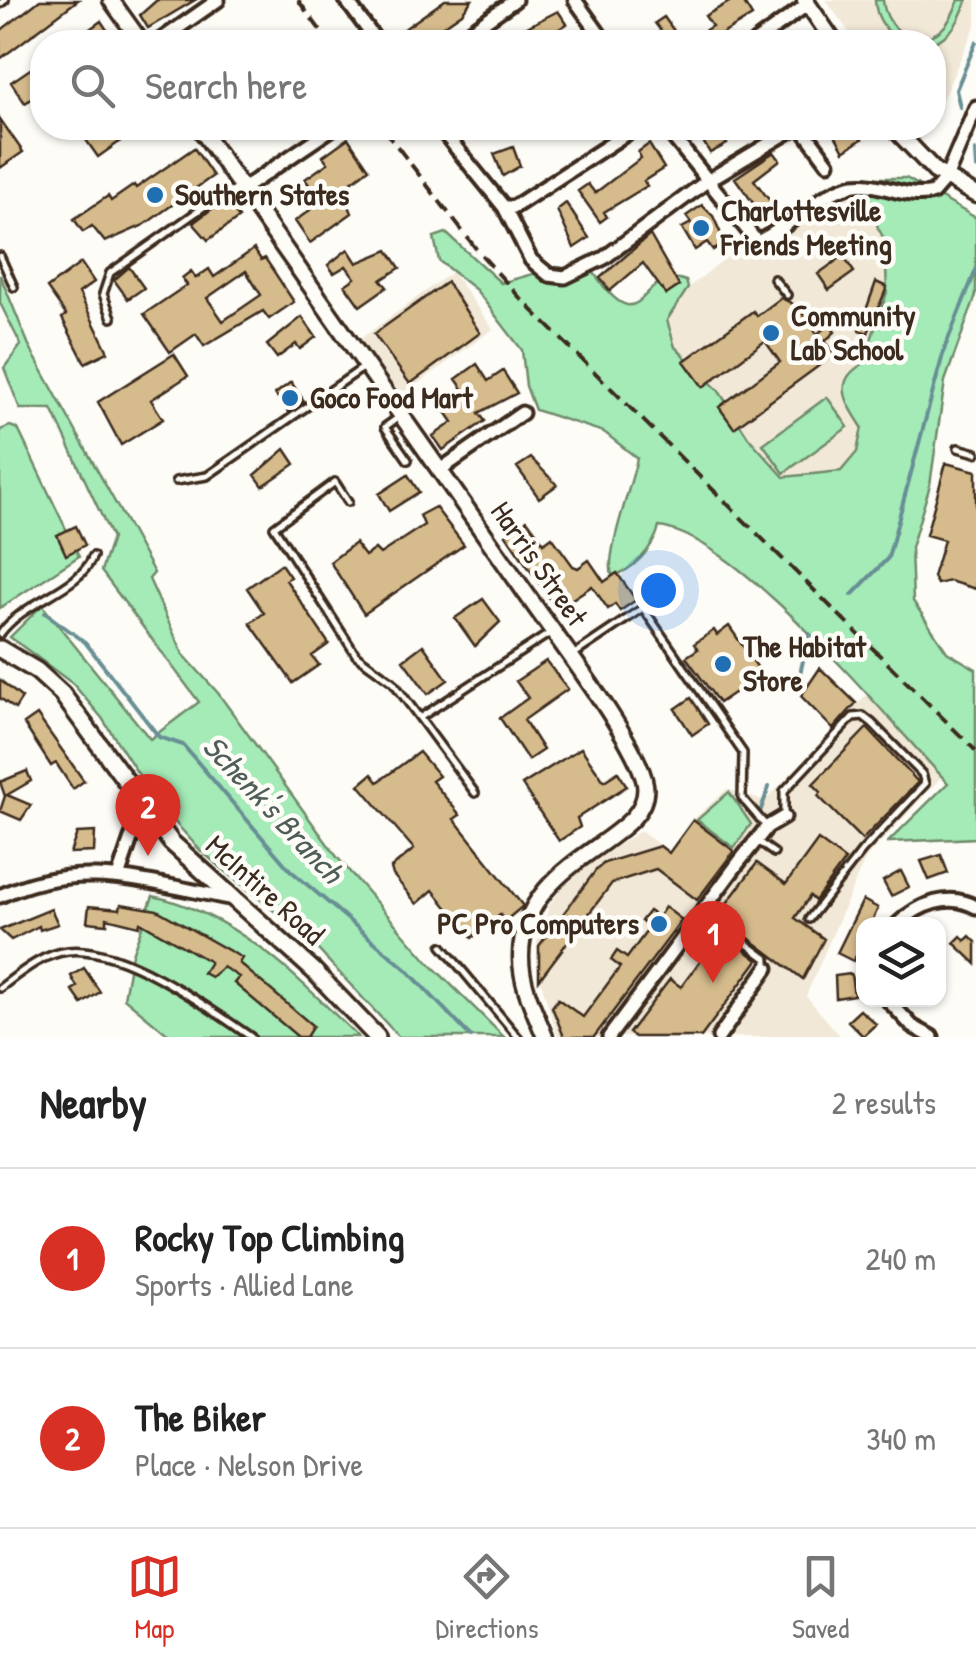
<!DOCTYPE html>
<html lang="en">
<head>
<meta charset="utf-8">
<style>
	:root { --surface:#fff; --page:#f2f2f2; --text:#222; --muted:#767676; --line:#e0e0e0; --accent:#d93025 }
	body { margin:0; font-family:"Patrick Hand",sans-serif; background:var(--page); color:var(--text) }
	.controls { position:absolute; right:30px; bottom:30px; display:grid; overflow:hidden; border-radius:20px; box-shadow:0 2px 8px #0004 }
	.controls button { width:90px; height:90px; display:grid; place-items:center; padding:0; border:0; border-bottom:2px solid var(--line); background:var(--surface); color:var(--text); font:50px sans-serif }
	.you { position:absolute; left:658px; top:590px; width:35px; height:35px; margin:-25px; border:8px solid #fff; border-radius:50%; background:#1a73e8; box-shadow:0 0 0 15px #1a73e833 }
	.badge { display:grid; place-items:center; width:65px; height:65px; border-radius:50%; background:var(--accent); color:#fff; font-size:32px; font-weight:700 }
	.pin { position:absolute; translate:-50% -82px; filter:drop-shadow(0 2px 5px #0008) }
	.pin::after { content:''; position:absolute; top:52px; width:35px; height:30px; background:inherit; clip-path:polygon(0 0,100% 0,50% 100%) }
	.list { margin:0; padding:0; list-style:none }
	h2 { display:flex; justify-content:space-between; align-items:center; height:130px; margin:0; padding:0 40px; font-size:42px }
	h2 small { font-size:32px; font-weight:400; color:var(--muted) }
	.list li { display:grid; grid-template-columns:65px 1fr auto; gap:30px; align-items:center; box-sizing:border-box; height:180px; padding:0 40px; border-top:2px solid var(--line) }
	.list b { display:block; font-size:38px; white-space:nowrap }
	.list p { margin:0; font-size:32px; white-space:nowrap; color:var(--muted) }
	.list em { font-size:32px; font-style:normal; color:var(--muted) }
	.icon { flex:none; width:55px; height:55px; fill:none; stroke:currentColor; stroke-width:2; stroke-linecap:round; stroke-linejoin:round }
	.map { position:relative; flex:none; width:976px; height:1037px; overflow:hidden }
	.search { position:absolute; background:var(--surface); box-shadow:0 2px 8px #0004; left:30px; right:30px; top:30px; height:110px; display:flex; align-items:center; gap:25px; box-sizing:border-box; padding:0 35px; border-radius:40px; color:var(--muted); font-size:38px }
	.sheet { height:490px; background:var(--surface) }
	nav { display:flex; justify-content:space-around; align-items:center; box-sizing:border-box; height:140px; border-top:2px solid var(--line); background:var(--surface); font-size:28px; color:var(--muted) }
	nav a { display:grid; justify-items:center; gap:5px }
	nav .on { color:var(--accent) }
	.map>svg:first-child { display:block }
	.built { fill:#f1e8d7 }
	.green { fill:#a4ebb8; stroke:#708a6b; stroke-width:2.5 }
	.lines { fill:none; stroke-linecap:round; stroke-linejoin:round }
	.stream { stroke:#678f94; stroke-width:4 }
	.building { fill:#d6bb8c; stroke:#3b2a1e; stroke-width:2.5; fill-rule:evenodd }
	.service-casing { stroke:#3b2a1e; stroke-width:12 }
	.minor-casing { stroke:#3b2a1e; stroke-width:19 }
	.tertiary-casing { stroke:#3b2a1e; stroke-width:21 }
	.secondary-casing { stroke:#3b2a1e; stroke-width:22 }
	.service { stroke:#fdfcf7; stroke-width:5 }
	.minor { stroke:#fdfcf7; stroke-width:11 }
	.tertiary { stroke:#fdfcf7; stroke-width:14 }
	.secondary { stroke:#fdfcf7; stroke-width:15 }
	.rail { stroke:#3b2a1e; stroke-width:4; stroke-dasharray:15 8; stroke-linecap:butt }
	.poi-dot { fill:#1f6fb2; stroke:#fdfcf7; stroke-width:4 }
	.labels { text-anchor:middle; stroke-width:9; stroke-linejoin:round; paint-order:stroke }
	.poi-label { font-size:30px; font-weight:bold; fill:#3b2a1e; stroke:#fdfcf7; text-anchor:start }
	.street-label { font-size:30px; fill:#3b2a1e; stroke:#fdfcf7 }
	.water-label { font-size:32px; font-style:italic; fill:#515d59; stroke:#fdfcf7 }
</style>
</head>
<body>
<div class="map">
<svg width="976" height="1037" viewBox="0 0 976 1037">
	<rect width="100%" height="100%" fill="#fdfcf7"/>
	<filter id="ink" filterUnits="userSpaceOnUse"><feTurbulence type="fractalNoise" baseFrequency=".01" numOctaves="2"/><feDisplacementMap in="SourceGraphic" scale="20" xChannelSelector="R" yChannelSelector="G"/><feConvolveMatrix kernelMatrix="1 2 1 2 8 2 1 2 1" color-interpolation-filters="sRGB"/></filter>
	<g filter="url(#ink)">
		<path class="built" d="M826 0H976V24L934 118V42H856Z
			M851 191H861L871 201 878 228 891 251 886 268 887 292 868 354 863 364 849 372 845 399 862 427 857 452 841 471 784 477 748 437 719 391 675 347 667 320 688 288 744 243 766 248Z
			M452 272 493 329 401 396 360 339Z
			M869 692 950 768 865 859 806 996 841 1037H558L538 973 537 943 550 904 570 877 640 831 669 852 693 820 727 789 765 801Z"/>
		<path class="green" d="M875 0H883C885 29 916 51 942 29 951 21 954 10 959 0H967C962 12 957 27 946 35 917 59 876 35 875 0Z
			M875 178H906L976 218V295L945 381 930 485 911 548 913 601 947 652 976 669V838L888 842 948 783C888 720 739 536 659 527 654 547 632 573 612 575 605 555 632 485 637 458L604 432 535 410 526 386 522 350 476 290 439 261 434 237 446 233 501 283 557 267 594 273C646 350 639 262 686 281L688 288 667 320 675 347 719 391 748 437 784 477 841 471 857 452 862 427C846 402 832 381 863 364L887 292 886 268 891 251 878 228 871 201 861 195 863 183Z
			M0 275 30 348 154 573 149 579 183 654 218 693 337 857 431 965 504 1037H399L307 938 201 851 155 800 102 718 73 684 10 637 42 605 150 739 199 702 101 571 112 538 52 409H20L4 368 21 345 0 303Z
			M827 397 848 427 784 473 763 444Z
			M10 426 18 429 79 556 0 608V430Z
			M729 792 751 824 734 848 697 820Z
			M153 896C238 915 298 978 358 1037H171L124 998 132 954Z"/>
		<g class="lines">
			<path class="stream" d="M960 107 956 90 976 42
				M975 151 976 168
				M852 595 888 558 945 347 976 270
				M45 613 85 642 159 737 183 745 290 870 406 969 471 1037
				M800 674 809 634
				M760 812 769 787"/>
		</g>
		<path class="building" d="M40 0H78L0 59V31Z
			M157 0H195L148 28 140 15Z
			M445 0H472L462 13 433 33 407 42 400 32Z
			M733 0H742L752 16 709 42H687L712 26 705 16Z
			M558 11 567 24 548 36 552 42H516L531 33 527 27Z
			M664 17 682 42H643L661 31 655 23Z
			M101 21 115 42H71L80 36Z
			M42 61V92L25 103 11 82Z
			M0 119 23 152 0 168Z
			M97 128H118L125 138 98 157 84 137Z
			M695 128H731L721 134 727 144 710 153Z
			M831 128H854L862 139 844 151Z
			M348 138 369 169 342 189 352 213 310 243 295 221 321 202 305 179 328 163 323 156Z
			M649 144 664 168 644 181 647 186 604 212 607 217 600 222 578 191 588 184 595 193 641 158 638 152Z
			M513 147 520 166 503 176 494 154Z
			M194 148 213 176 144 225 105 242 92 226 83 232 74 219 108 196 111 201 134 185 136 188Z
			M774 152 780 160 754 180 773 205 761 214 735 178Z
			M225 199 239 218 208 240 193 223Z
			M566 203 589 238 574 248 557 210Z
			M702 205 713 216 725 243 713 250 707 242 695 250 682 228 691 223 686 216Z
			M650 235 679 286 666 295 643 263 610 291 600 278Z
			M254 249 261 260 265 258 294 302 269 319 263 311 204 346 196 334 170 352 144 314 187 285 182 278 191 271 196 278 209 269 214 277ZM246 271 261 295 223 321 207 298Z
			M348 249 357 263 388 250 400 268 381 280 387 287 360 306 345 285 355 278 346 266 334 273 328 265Z
			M843 256 854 272 829 290 818 274Z
			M81 263 94 282 79 293 108 352 85 363 62 318 66 315 47 288Z
			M129 267 144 288 128 299 114 280Z
			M447 282 480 333 410 384 374 334Z
			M876 282 887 287 868 333 859 330Z
			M781 298 797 306 817 334 829 325 835 332 825 341 835 354 734 428 719 407 780 362 765 341 703 387 684 361 753 311 757 316Z
			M302 317 316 337 300 349 296 344 277 358 267 345Z
			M174 354 188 376 151 400 163 419 121 445 98 402Z
			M477 364 488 381 503 371 517 393 479 413 485 421 443 450 433 436 453 422 444 409 466 393 456 379Z
			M291 382 304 401 288 412 275 394Z
			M285 449 295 464 263 486 255 475Z
			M531 458 557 485 539 498 517 467Z
			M946 463 976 471V589L949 581 937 584 933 577 944 540 926 535Z
			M408 475 419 492 389 511 379 494Z
			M435 507 464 545 364 614 330 562 355 543 365 556 375 549 380 554 424 525 420 515Z
			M527 520 544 543 552 537 573 566 578 568 589 560 604 582 617 573 636 600 620 611 615 604 608 609 592 586 557 609 506 535Z
			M76 526 85 545 66 555 57 535Z
			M281 564 290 577 286 580 329 644 312 656 319 665 293 683 250 623 264 613 247 588Z
			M483 599 500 622 475 646 455 618Z
			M729 626 762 674 719 703 686 657 698 649 694 644 714 630 717 635Z
			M423 645 448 680 428 694 403 660Z
			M546 661 568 689 524 720 543 750 528 760 500 718 528 698 516 681Z
			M820 668 856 703 833 729 801 696Z
			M0 680 22 698 15 709 0 698Z
			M691 698 708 724 692 735 675 709Z
			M37 715 84 781 73 789 56 763 51 766 24 724Z
			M867 728 918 782 862 840 818 796 821 792 813 784Z
			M581 748 604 781 618 772 627 786 577 818 580 827 559 841 522 785Z
			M419 752 439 776 432 781 460 815 454 819 523 906 505 921 500 915 472 938 433 890 417 904 393 875 391 868 414 849 359 785 372 774 378 782Z
			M27 771 31 781 7 795 31 805 21 820 0 811 5 796 0 782Z
			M693 820 734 851 697 900 656 869 612 883 539 980V946L596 870 604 863 660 846 669 853Z
			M95 832 94 852 70 853 77 833Z
			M818 840 845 860 815 901 810 896 795 918 824 939 803 979 718 915 757 863 786 884Z
			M941 855 948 873 929 880 921 861Z
			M901 871 909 887 891 896 883 881Z
			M863 900 878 908 871 924H864V944L853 961 837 953Z
			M121 904 157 910 242 958 239 963 313 1026 306 1037H298L234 983 239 977 223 967 211 977 203 973 210 962 140 922 139 926 107 918V924L87 922 89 906 120 909Z
			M665 907 682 920 594 1037H564L552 1007 558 999 583 1017 620 967 611 960 617 951 627 958 649 928 641 921 649 911 658 917Z
			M51 909 58 924 40 930 39 926 11 940 0 930Z
			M721 932 758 960 701 1037H635L629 1033 670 979 681 987Z
			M961 936 965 941 970 936 976 942V964L954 943Z
			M84 968 100 992 82 1004 72 990 77 987 71 976Z
			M851 974 854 995 836 998 835 976Z
			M860 1010 876 1024 863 1036 848 1021Z"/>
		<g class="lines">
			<g class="service-casing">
				<path id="service" d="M0 4 5 0
					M0 256 14 287
					M774 279 787 295
					M112 318 103 294 110 273 225 192 240 189
					M399 417 385 427 408 460
					M958 448 976 453
					M176 481 207 476 364 367
					M348 502 335 482 274 527 356 655 393 682 475 793
					M0 634C26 599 80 590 93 556
					M573 655 643 608 743 753 742 798 767 827
					M421 717 550 633
					M784 814V791L853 717 863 716 872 723 922 774 925 784 862 851 809 919
					M757 841 774 853
					M705 913 767 959V966
					M442 946 518 1037
					M0 988C20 973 42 954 68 951 122 945 208 1007 251 1037"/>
			</g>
			<g class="minor-casing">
				<path id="minor" d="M346 0 377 42
					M575 0 605 42
					M158 42 218 0
					M455 42 515 0
					M755 42 808 4
					M440 128 504 207 531 260 549 275 565 277 604 258 707 181 795 128
					M666 128 757 242C789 229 818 192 854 185 880 181 906 200 933 193L946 178 976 107
					M802 128 828 163
					M243 189 333 128
					M504 207H514L635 128
					M440 470 522 413
					M119 874 142 806
					M0 896C78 858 149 883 229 898
					M898 924C918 904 950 892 976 907
					M887 999 912 1026 932 1037
					M609 1037 739 862 767 827 784 817
					M719 1037 767 968"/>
			</g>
			<g class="tertiary-casing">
				<path id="tertiary" d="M111 0 141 42
					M805 0 834 42
					M200 128C311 287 423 445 534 605 560 642 639 745 645 784 654 843 520 855 521 958 521 985 535 1012 545 1037
					M894 128 935 171 976 195"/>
			</g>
			<g class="secondary-casing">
				<path id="secondary" d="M0 649 37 671 62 694 171 842 313 970 377 1037"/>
			</g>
			<use href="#service" class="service"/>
			<use href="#minor" class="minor"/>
			<use href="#tertiary" class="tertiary"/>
			<use href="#secondary" class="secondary"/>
			<path class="rail" d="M298 0 329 42
				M383 128 477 250 522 300 976 751"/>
		</g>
	</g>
	<g class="poi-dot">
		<circle cx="155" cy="195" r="10"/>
		<circle cx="701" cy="228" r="10"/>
		<circle cx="771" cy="333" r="10"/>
		<circle cx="290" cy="398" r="10"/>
		<circle cx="723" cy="664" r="10"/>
		<circle cx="659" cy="924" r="10"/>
	</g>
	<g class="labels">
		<g class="poi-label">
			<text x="175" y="205">Southern States</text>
			<text x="721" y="221">Charlottesville<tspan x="721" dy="34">Friends Meeting</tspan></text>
			<text x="791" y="326">Community<tspan x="791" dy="34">Lab School</tspan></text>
			<text x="310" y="408">Goco Food Mart</text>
			<text x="743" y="657">The Habitat<tspan x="743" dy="34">Store</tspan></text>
			<text x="639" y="934" text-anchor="end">PC Pro Computers</text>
		</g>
		<g class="street-label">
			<text transform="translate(539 564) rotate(55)" y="10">Harris Street</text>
			<text transform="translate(265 890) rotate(42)" y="10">McIntire Road</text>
		</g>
		<g class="water-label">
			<text transform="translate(273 809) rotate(47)" y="11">Schenk's Branch</text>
		</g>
	</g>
</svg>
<div class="controls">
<button><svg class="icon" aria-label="layers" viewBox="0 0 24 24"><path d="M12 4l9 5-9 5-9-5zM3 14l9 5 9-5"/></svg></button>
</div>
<div class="you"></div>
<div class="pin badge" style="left:713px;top:983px">1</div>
<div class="pin badge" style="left:148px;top:856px">2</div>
<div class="search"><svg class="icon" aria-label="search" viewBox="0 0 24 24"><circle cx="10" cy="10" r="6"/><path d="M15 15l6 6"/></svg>Search here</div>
</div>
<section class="sheet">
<h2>Nearby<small>2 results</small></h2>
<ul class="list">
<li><span class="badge">1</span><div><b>Rocky Top Climbing</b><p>Sports · Allied Lane</p></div><em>240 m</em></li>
<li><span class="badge">2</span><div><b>The Biker</b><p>Place · Nelson Drive</p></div><em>340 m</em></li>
</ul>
</section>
<nav>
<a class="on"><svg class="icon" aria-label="map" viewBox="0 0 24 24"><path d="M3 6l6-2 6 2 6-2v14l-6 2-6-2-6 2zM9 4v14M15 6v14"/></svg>Map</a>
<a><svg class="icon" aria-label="directions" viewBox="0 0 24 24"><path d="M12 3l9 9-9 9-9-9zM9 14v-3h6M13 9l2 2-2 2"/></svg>Directions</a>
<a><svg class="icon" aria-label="saved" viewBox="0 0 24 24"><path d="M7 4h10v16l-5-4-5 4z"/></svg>Saved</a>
</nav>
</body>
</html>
